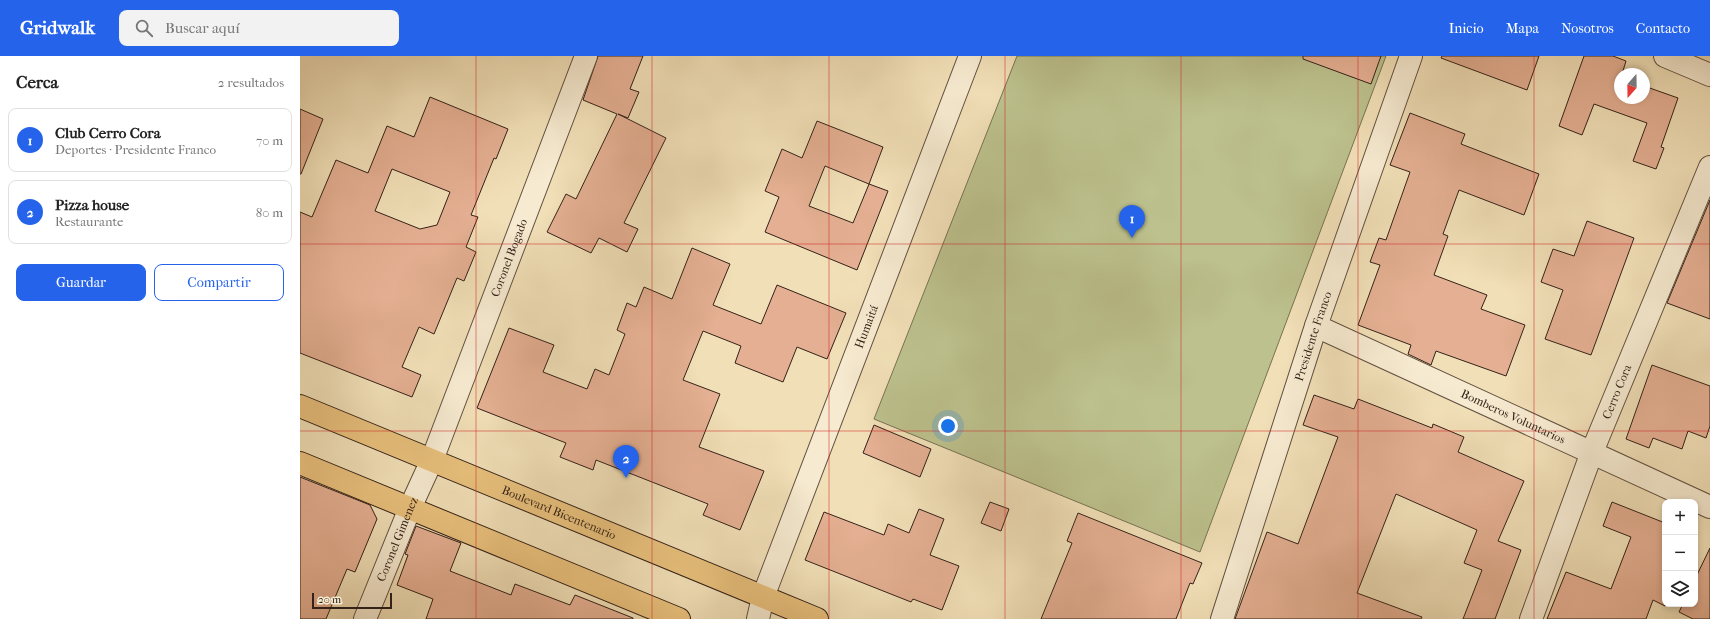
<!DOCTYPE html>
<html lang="es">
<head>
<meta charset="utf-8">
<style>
	:root { --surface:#fff; --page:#f2f2f2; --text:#222; --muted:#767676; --line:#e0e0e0; --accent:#2563eb }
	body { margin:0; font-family:"IM FELL French Canon",serif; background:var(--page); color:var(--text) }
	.controls { position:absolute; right:12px; bottom:12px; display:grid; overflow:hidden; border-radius:8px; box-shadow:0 2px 6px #0003 }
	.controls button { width:36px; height:36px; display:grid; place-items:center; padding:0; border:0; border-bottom:1px solid var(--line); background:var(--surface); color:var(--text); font:20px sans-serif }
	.compass { position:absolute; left:1314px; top:12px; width:36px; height:36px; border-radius:50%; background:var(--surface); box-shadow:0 2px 6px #0003; rotate:200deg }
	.scale { position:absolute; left:12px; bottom:10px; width:80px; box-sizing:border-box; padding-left:4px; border:2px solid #342218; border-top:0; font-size:11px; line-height:14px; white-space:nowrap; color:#342218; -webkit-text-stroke:3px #f6ead0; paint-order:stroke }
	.you { position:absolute; left:648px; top:370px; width:14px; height:14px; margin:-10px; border:3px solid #fff; border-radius:50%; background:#1a73e8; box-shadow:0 0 0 6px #1a73e833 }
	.badge { display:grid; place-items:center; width:26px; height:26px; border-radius:50%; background:var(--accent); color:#fff; font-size:13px; font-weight:700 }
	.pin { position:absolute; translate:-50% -33px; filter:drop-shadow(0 1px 2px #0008) }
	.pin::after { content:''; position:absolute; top:21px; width:14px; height:12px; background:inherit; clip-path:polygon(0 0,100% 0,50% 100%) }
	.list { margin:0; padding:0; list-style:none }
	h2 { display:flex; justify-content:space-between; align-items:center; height:52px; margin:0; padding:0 16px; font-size:17px }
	h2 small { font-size:13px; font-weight:400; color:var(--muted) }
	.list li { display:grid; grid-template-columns:26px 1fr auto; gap:12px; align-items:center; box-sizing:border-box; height:64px; margin:0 8px 8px; padding:0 8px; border:1px solid var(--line); border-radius:8px }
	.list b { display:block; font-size:15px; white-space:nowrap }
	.list p { margin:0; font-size:13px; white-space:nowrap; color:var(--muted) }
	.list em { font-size:13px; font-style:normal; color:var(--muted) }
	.actions { display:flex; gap:8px; padding:12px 16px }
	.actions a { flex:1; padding:9px 0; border:1px solid var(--accent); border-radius:8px; text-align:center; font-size:14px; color:var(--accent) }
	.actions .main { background:var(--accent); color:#fff }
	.icon { flex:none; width:22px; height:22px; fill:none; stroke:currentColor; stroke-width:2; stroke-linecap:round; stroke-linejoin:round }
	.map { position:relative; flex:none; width:1410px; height:563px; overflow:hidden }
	header { display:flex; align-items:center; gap:24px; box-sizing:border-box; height:56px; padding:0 20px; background:var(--accent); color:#fff }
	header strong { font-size:19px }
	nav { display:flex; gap:22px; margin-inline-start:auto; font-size:14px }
	.search { width:280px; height:36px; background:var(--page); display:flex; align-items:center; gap:10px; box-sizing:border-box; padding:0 14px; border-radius:8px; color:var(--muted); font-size:15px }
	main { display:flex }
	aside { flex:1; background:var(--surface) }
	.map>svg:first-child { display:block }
	.green { fill:#bcc18d; stroke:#787252 }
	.building { fill:#e4af92; stroke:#342218; fill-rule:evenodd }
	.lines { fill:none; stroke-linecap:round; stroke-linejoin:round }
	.minor-casing { stroke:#635140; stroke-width:24 }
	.major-casing { stroke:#342218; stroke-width:24 }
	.minor { stroke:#f6ead0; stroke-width:22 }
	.major { stroke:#e8c07c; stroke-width:22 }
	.grid { fill:none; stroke:#d62828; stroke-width:1; stroke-opacity:0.55 }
	.labels { text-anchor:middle; stroke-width:3.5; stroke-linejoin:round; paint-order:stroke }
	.street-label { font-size:12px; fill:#342218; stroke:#f6ead0 }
</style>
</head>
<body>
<header>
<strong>Gridwalk</strong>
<div class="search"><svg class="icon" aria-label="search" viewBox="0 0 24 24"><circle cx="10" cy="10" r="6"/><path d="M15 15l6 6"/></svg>Buscar aquí</div>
<nav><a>Inicio</a><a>Mapa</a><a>Nosotros</a><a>Contacto</a></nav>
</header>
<main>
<aside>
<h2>Cerca<small>2 resultados</small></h2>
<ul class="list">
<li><span class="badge">1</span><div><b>Club Cerro Cora</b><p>Deportes · Presidente Franco</p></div><em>70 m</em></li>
<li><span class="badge">2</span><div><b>Pizza house</b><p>Restaurante</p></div><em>80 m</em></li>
</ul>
<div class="actions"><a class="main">Guardar</a><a>Compartir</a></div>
</aside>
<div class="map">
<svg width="1410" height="563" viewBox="0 0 1410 563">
	<rect width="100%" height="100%" fill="#f1dfb7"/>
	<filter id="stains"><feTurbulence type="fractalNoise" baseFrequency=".005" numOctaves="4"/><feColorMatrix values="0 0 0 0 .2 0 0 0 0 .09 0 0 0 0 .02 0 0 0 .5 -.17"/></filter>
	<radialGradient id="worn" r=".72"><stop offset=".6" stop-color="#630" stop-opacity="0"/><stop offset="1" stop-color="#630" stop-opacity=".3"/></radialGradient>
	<path class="green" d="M717 0H1086L900 496 574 363Z"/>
	<path class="building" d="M298 0H343L330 33 339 36 328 62 318 58 366 82 324 167 338 173 327 196 299 182 291 197 247 176 266 138 276 143 317 58 283 44Z
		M1003 0H1081L1071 28 1003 3Z
		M1142 0H1239L1227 34 1141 2Z
		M1284 0H1313L1326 5 1322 18H1320V42H1344V30L1378 42 1361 91 1364 92 1356 113 1333 105 1347 67 1294 48 1282 79 1259 70Z
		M130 41 208 73 196 103 194 102 171 159 178 161 166 191 176 196 164 225 157 222 134 278 119 271 102 311 121 319 112 341 0 297V156L12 161 36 104 68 117 87 70 114 81ZM92 113 150 136 137 169 120 173 75 155Z
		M0 53 23 63 1 118H0Z
		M1110 57 1165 78 1161 88 1239 118 1224 159 1159 134 1143 178 1148 180 1134 219 1187 239 1181 253 1225 269 1206 320 1136 295 1131 309 1108 298 1111 289 1058 269 1080 209 1070 206 1079 182 1086 184 1110 116 1090 109Z
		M517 65 583 91 569 128 588 135 557 214 465 176 479 141 465 135 482 93 502 102ZM525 110 569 128 553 167 509 150Z
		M1410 144V263L1367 247Z
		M1287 165 1334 182 1291 299 1245 283 1263 234 1241 226 1253 193 1274 200Z
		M392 192 430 208 413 249 461 268 477 229 546 257 527 303 497 291 483 326 435 307 441 290 403 275 383 324 420 338 399 391 464 415 440 474 403 459 408 448 296 404 293 414 260 401 266 387 177 352 209 272 254 289 243 316 287 333 295 313 309 319 325 278 317 274 327 247 336 251 344 231 372 243Z
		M1352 309 1410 330V370L1406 382 1388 375 1382 393 1353 382 1349 392 1326 383Z
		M1014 339 1054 353 1058 343 1132 372 1133 368 1164 381 1158 396 1224 425 1198 485 1221 494 1195 563H1163L1182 514 1164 507 1177 474 1096 438 1057 537 1122 561 1121 563H935L967 476 998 488 1038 381 1003 369Z
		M574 369 631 393 620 421 563 397Z
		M0 421 70 449 77 463 55 516 47 513 26 563H0Z
		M690 446 709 453 701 475 681 467Z
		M1312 446 1365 467V550L1353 544 1346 563H1247L1266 516 1311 533 1331 481 1303 470Z
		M619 453 644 463 630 499 659 510 642 554 613 543 611 546 505 504 524 456 584 479 588 468 609 477Z
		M778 457 902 507 893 528 890 527 876 563H741L772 487 767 485Z
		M116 470 161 487 150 515 211 539 215 528 270 549 275 539 333 562V563H126L133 543 97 529 108 499 105 498Z
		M1410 492V563H1393L1379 556 1383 548H1395V523Z"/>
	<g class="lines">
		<g class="minor-casing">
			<g id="minor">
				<path d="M1365 0 1410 19"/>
				<path id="s1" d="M1016 270 1410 451"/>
				<path id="s2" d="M65 563 110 452 132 404 286 0"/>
				<path id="s3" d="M458 563 463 541 670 0"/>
				<path id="s4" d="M922 563 1016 270 1111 0"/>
				<path id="s5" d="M1231 563 1292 396 1410 111"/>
			</g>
		</g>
		<g class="major-casing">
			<g id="major">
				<path id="s6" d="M0 350 517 563"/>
				<path d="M0 407 379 563"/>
			</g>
		</g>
		<use href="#minor" class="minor"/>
		<use href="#major" class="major"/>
	</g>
	<path class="grid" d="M176 0V563M352 0V563M529 0V563M705 0V563M881 0V563M1058 0V563M1234 0V563M0 188H1410M0 375H1410"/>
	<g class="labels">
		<g class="street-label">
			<text dy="4" stroke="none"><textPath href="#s2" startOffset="389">Coronel Bogado</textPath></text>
			<text dy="4" stroke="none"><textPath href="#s3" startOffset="312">Humaitá</textPath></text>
			<text dy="4" stroke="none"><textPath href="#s4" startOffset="297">Presidente Franco</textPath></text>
			<text dy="4" stroke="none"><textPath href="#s5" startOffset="243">Cerro Cora</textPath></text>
			<text dy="4" stroke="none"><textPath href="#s1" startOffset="217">Bomberos Voluntarios</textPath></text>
			<text dy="4" stroke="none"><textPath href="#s6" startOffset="280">Boulevard Bicentenario</textPath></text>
			<text dy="4" stroke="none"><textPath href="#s2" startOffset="86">Coronel Gimenez</textPath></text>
		</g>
	</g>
	<rect width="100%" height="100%" filter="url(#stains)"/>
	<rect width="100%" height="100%" fill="url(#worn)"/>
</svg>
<div class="controls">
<button>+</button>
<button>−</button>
<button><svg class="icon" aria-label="layers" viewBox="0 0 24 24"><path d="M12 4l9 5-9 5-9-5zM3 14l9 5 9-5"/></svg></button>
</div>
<svg class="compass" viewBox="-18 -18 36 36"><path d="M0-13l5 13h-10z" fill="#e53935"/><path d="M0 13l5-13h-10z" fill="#767676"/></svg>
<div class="scale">20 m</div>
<div class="you"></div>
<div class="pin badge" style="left:832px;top:182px">1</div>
<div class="pin badge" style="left:326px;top:422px">2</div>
</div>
</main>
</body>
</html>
